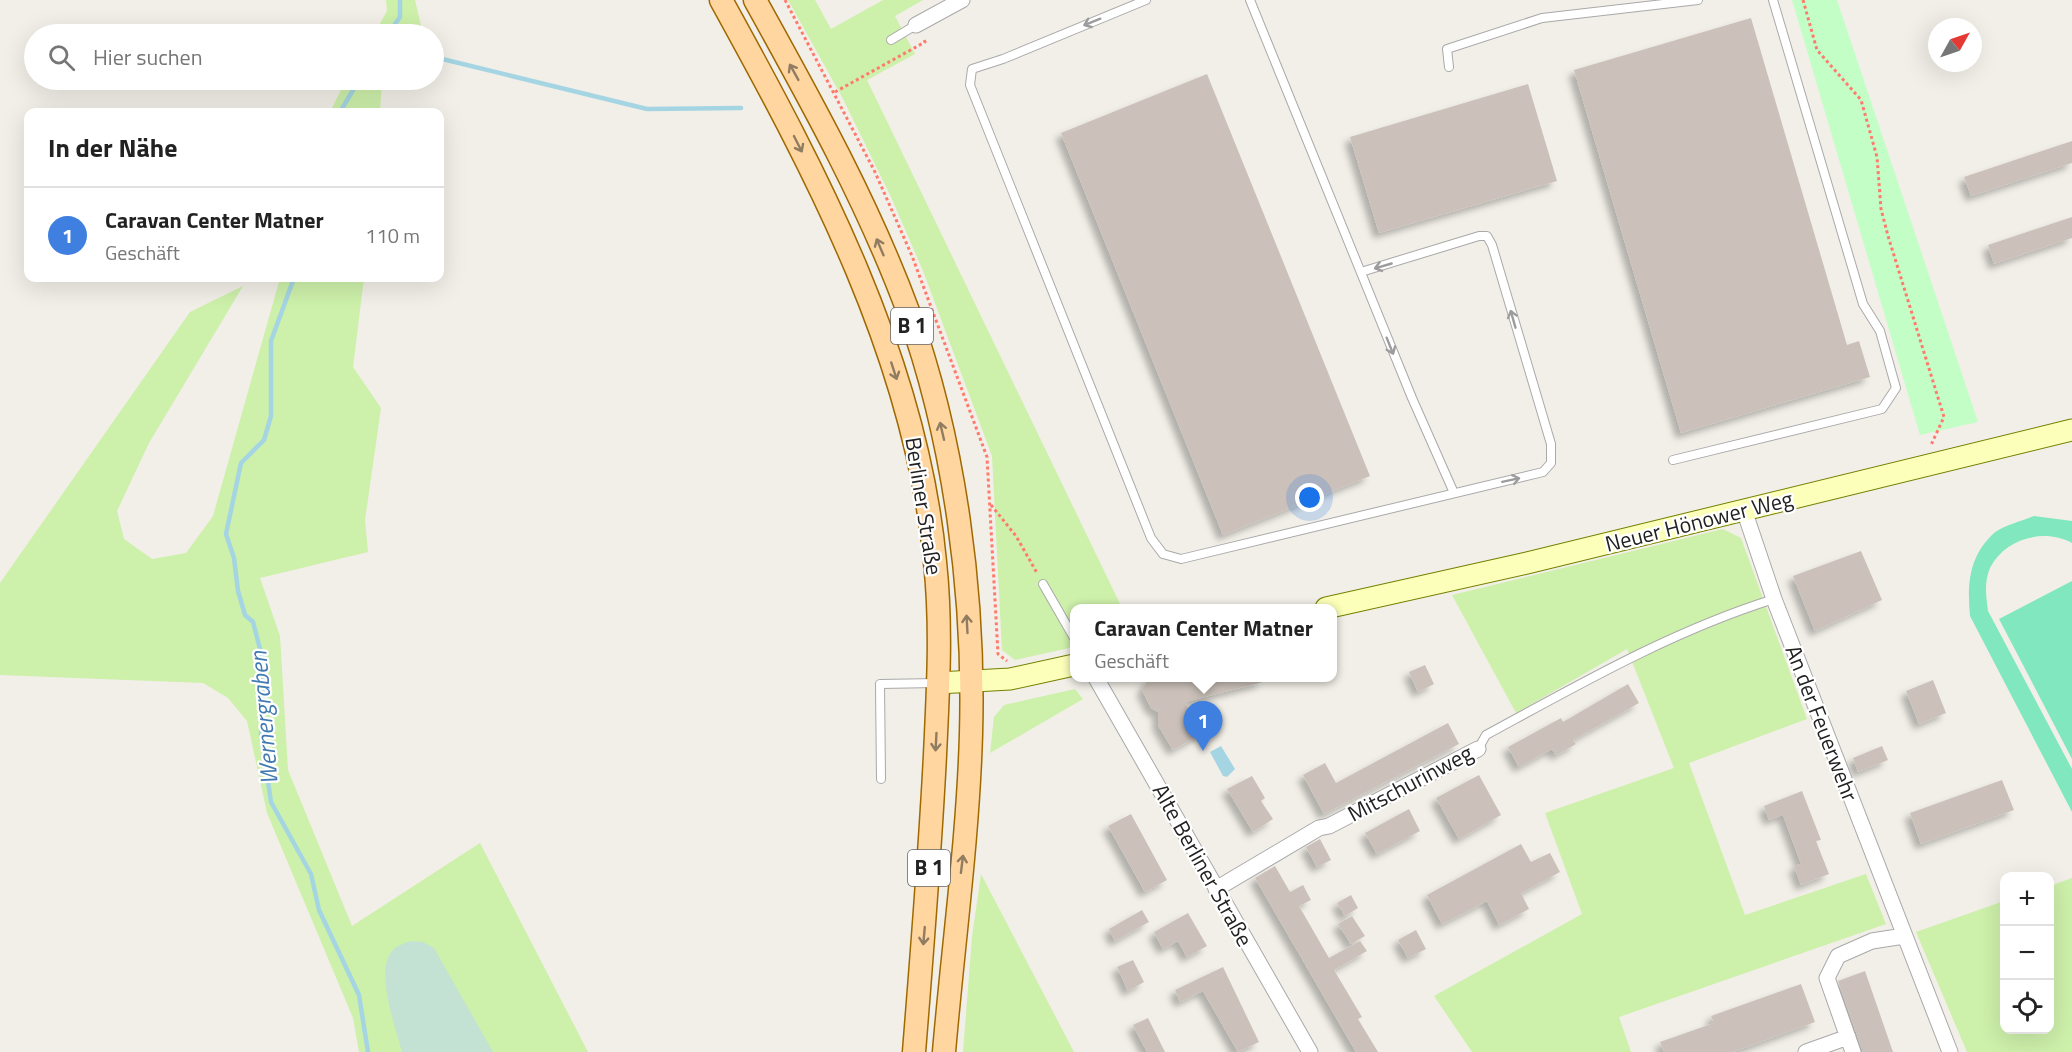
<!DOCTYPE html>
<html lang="de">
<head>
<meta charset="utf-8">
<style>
	:root { --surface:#fff; --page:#f2f2f2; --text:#222; --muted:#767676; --line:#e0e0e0; --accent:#d30001 }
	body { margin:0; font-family:"Titillium Web",sans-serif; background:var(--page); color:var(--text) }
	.controls { position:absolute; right:18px; bottom:18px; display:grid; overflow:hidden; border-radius:12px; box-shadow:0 6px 24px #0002 }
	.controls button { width:54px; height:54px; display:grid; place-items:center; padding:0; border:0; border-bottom:2px solid var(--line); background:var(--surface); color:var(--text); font:30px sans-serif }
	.compass { position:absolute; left:1928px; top:18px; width:54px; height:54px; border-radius:50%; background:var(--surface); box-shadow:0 6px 24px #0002; rotate:50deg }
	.you { position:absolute; left:1310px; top:498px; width:21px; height:21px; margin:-15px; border:4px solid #fff; border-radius:50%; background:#1a73e8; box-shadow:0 0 0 9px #1a73e833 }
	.badge { display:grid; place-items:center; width:39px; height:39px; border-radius:50%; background:var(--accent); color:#fff; font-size:20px; font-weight:700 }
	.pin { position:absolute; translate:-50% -50px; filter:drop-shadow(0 2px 3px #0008) }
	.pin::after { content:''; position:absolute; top:32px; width:21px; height:18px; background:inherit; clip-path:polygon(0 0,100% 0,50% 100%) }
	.popup { position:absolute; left:1070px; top:604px; width:267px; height:78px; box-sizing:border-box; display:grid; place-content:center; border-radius:12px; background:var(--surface); filter:drop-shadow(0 2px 4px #0005); font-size:20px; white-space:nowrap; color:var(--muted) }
	.popup b { font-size:22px; color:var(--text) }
	.popup::after { content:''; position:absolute; left:50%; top:100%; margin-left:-12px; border:12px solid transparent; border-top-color:var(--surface) }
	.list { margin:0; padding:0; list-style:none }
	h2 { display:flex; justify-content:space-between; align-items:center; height:78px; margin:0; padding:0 24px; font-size:26px }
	h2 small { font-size:20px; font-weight:400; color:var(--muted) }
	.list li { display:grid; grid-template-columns:39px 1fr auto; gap:18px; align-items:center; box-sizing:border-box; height:96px; padding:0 24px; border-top:2px solid var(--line) }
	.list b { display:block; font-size:22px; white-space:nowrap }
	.list p { margin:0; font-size:20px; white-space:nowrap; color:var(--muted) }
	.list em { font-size:20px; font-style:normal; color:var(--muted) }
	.icon { flex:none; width:33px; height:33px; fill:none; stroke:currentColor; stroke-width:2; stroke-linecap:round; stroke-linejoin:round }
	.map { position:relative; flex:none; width:2072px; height:1052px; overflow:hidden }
	.search { position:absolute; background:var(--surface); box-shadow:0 6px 24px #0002; left:24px; top:24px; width:420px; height:66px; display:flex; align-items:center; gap:15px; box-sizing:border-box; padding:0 21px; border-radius:33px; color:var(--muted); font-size:22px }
	.panel { position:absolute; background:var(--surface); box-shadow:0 6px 24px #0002; left:24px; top:108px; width:420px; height:174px; border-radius:12px }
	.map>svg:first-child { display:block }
	.grass { fill:#cdf0aa }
	.wetland { fill:#c3e2d4 }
	.park { fill:#c3fec7 }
	.pitch { fill:#80e7bf }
	.water { fill:#a5d5e3 }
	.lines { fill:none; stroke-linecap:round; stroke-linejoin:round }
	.stream { stroke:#a5d5e3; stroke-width:4.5 }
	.building { fill:#cbc1ba; filter:url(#shadow) }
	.lane-casing { stroke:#a9a9a9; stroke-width:10 }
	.street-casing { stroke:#a9a9a9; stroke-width:17 }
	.secondary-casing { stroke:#748100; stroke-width:23 }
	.primary-casing { stroke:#9f6900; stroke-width:25 }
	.path { stroke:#ff7a6c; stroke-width:3; stroke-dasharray:3 3; stroke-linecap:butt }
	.lane { stroke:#fff; stroke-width:8 }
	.street { stroke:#fff; stroke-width:15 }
	.secondary { stroke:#fcffb9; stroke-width:21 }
	.primary { stroke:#ffd5a0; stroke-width:22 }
	.oneway { stroke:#9c9c9c }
	.oneway2 { stroke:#907c61 }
	.labels { text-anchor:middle; stroke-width:4.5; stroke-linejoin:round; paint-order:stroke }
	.shield { fill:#fff; stroke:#646464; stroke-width:1.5 }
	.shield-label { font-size:21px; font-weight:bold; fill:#222 }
	.street-label { font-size:22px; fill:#222; stroke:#fff }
	.water-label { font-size:24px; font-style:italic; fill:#417ab2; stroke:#fff }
</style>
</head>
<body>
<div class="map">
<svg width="2072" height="1052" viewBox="0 0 2072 1052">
	<defs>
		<filter id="shadow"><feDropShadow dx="-5.5" dy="5.5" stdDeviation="3" flood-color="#0004"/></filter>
	</defs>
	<rect width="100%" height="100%" fill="#f2efe8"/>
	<path class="grass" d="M386 0H415L423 34H374L387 11Z
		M788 0H815L831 29 883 0H923L895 16 915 54 867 80 1122 608H1074V647L1015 660 1002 650 992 456 923 271 891 197 842 97Z
		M346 80H382L380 112H330Z
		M280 278H364L353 367 381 408 365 520 368 552 260 578 280 636 288 770 352 926 480 843 588 1052H359L353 1018 267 813 247 721 228 698 203 683 0 675V583L190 312 243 286 149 443 117 511 124 539 152 559 186 553 213 516Z
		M1723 529 1741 538 1807 719 1689 763 1745 915 1866 874 1886 924 1619 1017 1631 1052H1472L1434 996 1582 914 1545 813 1674 768 1627 649 1516 713 1452 595Z
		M1075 689 1083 699 990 753 994 717 1004 705Z
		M981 874 1074 1052H963L972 937Z
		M2072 878V1052H1967L1916 932 2004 901V1030H2050V886Z"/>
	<path class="wetland" d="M411 941 423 942 434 948 493 1052H402C396 1029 373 967 394 949 398 945 406 943 411 941Z"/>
	<path class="park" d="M1792 0H1837L1978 422 1920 435Z"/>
	<path class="pitch" d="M2034 516 2072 521V543C2044 528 2005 538 1990 568 1984 582 1986 596 1988 611L2072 769V812L1970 616C1967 584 1969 556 1994 533 2004 525 2022 521 2034 516Z
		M2072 581V759L1999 619Z"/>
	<path class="water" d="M1221 746 1235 769 1227 777 1223 776 1210 752Z"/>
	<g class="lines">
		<path class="stream" d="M388 34 400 17V0
			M434 57 647 109 741 108
			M340 112 359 80
			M294 278 271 341V416L264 440 241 463 226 534 234 558 238 591 245 615 253 622 264 664 261 735 271 802 311 874 319 910 359 995 368 1052"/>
	</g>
	<path class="building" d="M1751 18 1847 345 1859 341 1870 377 1681 433 1574 70Z
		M1207 74 1370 476 1223 535 1061 133Z
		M1528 84 1557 181 1379 233 1350 137Z
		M2072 141V163L1971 196 1964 177Z
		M2072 217V238L1994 264 1988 245Z
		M1861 551 1882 600 1815 631 1793 576Z
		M1425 665 1434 684 1418 692 1409 672Z
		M1149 678H1262L1263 682 1185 702 1203 733 1173 750 1158 725V712L1151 708 1142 690Z
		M1933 680 1946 713 1919 724 1906 691Z
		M1628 684 1639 703 1573 740 1576 744 1556 755 1552 749 1519 767 1508 747 1561 718 1563 722Z
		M1448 723 1459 744 1324 814 1303 775 1325 763 1336 783Z
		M1882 746 1888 760 1858 772 1853 758Z
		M1479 775 1501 815 1459 839 1436 798Z
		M1252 776 1265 798 1261 801 1273 819 1253 832 1227 789Z
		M2002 780 2014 810 1921 844 1910 813Z
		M1802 791 1821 840 1816 841 1829 874 1801 885 1794 866 1801 864 1783 815 1769 820 1764 806Z
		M1409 809 1420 831 1377 854 1365 833Z
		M1131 814 1167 880 1145 892 1108 826Z
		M1320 839 1331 860 1317 867 1306 847Z
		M1521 844 1531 862 1550 853 1560 872 1521 893 1529 909 1499 925 1487 901 1442 924 1427 895Z
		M1275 866 1290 892 1303 885 1311 900 1299 906 1329 958 1360 941 1367 951 1334 970 1362 1017 1358 1019 1378 1052H1356L1255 878Z
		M1351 895 1358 908 1345 916 1337 903Z
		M1142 910 1149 922 1115 941 1109 929Z
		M1188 913 1207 946 1187 957 1178 941 1163 949 1154 932Z
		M1352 916 1365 936 1351 944 1338 924Z
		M1416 930 1426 949 1408 958 1398 940Z
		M1133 960 1144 982 1128 991 1117 967Z
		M1223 967 1259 1042 1238 1052 1203 991 1180 1002 1175 990Z
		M1865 971 1893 1052H1863L1838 981Z
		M1801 984 1815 1022 1733 1052H1664L1660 1042 1714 1023 1711 1016Z
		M1148 1018 1165 1052H1147L1133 1025Z"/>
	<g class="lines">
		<g class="lane-casing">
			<path id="lane" d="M1146 0 1003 59 972 69 970 85 1151 538 1163 554 1181 559 1543 472 1551 463V444L1492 245 1487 236H1479L1361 272
				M1250 0 1412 398 1454 493
				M891 40 916 25
				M1449 67 1447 49 1542 18 1698 0
				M1673 460 1882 409 1896 388 1880 331 1863 304 1773 0
				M1043 584 1074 638
				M1478 749 1486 735C1580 684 1672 631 1774 599
				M881 779 880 684 937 683"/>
		</g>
		<g class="street-casing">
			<path id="street" d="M916 25 962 0
				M1744 510 1774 599 1950 1052
				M1096 678 1310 1052
				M1216 889 1319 828 1329 826 1478 749
				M1806 1052 1848 1037
				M1853 1052 1827 978 1838 956 1872 941 1904 936"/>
		</g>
		<g class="secondary-casing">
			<path id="secondary" d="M1326 608 1527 563 2072 430
				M938 683 1010 679 1074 665"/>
		</g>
		<g class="primary-casing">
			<path id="primary" d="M721 0C818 176 916 359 935 562 942 627 938 691 935 755 930 854 922 953 914 1052
				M755 0C811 101 868 203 908 311 955 441 975 596 971 734 968 840 953 946 944 1052"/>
		</g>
		<path class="path" d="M785 0 875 172 912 256 987 457 998 654 1007 661
			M1803 0 1817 50 1861 100 1877 157 1881 209 1888 236 1944 417 1931 445
			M835 92 925 42 923 38
			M991 505 1016 536 1037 573"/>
		<use href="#lane" class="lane"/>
		<use href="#street" class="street"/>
		<use href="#secondary" class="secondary"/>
		<use href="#primary" class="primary"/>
	</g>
	<defs><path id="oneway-shaft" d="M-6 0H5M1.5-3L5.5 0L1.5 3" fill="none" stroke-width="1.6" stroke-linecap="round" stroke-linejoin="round" transform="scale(1.5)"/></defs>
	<g class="oneway">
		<use href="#oneway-shaft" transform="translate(1092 22) rotate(158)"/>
		<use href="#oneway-shaft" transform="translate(1383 266) rotate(164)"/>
		<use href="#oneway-shaft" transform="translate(1513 319) rotate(-106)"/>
		<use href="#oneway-shaft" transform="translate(1390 346) rotate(68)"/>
		<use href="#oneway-shaft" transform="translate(1511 480) rotate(-12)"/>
	</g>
	<g class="oneway2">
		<use href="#oneway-shaft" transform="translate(794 72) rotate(-119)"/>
		<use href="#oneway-shaft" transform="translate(798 144) rotate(63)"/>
		<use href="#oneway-shaft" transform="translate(880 247) rotate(-113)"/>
		<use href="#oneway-shaft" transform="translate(894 371) rotate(72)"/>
		<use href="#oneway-shaft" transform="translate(942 431) rotate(-103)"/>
		<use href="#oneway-shaft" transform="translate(967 624) rotate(-93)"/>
		<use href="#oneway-shaft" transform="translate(936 742) rotate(93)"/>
		<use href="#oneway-shaft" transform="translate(962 864) rotate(-83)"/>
		<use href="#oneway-shaft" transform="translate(924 936) rotate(95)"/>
	</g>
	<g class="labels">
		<g class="shield">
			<rect x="891" y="308" width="42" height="36" rx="4.5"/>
			<rect x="908" y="850" width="42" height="36" rx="4.5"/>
		</g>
		<g class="shield-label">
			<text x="912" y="333">B 1</text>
			<text x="929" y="875">B 1</text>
		</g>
		<g class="street-label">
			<text transform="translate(924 506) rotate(81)" y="8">Berliner Straße</text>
			<text transform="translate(1699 521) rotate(-14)" y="8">Neuer Hönower Weg</text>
			<text transform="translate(1822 723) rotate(69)" y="8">An der Feuerwehr</text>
			<text transform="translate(1410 783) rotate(-28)" y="8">Mitschurinweg</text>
			<text transform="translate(1203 865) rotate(61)" y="8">Alte Berliner Straße</text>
		</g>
		<g class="water-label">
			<text transform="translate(264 718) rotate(-95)" y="8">Wernergraben</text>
		</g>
	</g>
</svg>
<div class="controls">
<button>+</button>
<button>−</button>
<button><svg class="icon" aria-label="locate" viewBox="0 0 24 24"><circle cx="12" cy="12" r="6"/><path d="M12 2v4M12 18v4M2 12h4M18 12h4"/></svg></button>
</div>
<svg class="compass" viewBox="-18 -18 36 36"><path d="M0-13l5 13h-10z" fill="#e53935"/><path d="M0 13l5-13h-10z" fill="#767676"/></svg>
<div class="you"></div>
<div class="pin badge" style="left:1203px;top:751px;background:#3f7fe0">1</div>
<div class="popup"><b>Caravan Center Matner</b>Geschäft</div>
<div class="search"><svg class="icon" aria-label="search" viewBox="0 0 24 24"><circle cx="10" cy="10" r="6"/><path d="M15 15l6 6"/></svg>Hier suchen</div>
<section class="panel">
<h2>In der Nähe<small></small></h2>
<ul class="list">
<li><span class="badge" style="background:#3f7fe0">1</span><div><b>Caravan Center Matner</b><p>Geschäft</p></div><em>110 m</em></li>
</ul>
</section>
</div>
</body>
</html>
